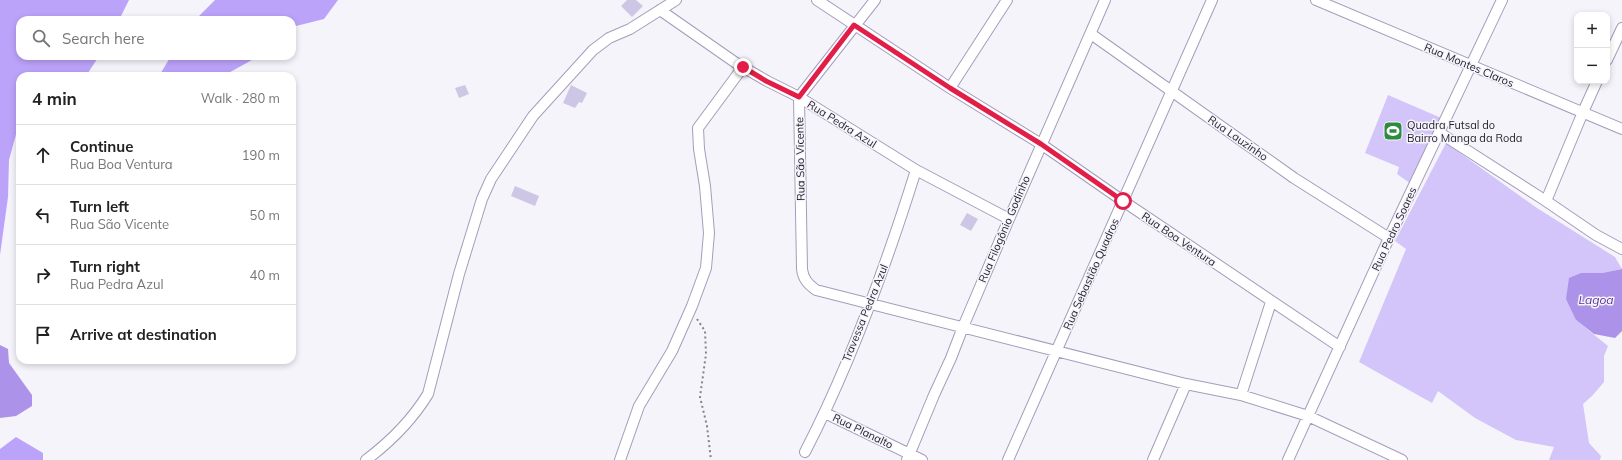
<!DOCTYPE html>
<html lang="en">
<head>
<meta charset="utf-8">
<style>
	:root { --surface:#fff; --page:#f2f2f2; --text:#222; --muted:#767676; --line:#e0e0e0 }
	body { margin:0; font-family:Mulish,sans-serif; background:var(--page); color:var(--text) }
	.controls { position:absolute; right:12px; top:12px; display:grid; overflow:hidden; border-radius:8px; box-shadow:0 2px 6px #0003 }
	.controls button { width:36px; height:36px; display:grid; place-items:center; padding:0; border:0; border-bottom:1px solid var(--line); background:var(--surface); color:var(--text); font:20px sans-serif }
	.stop { position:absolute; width:12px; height:12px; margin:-9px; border:3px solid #e11d48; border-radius:50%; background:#fff }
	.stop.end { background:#e11d48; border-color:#fff; box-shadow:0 1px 4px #0008 }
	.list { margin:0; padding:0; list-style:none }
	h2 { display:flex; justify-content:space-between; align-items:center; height:52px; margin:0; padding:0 16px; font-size:17px }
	h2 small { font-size:13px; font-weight:400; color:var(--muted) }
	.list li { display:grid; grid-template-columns:26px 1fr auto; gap:12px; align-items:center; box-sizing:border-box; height:60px; padding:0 16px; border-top:1px solid var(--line) }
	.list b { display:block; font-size:15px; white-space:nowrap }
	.list p { margin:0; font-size:13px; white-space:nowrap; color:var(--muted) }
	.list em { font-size:13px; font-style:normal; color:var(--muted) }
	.icon { flex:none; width:22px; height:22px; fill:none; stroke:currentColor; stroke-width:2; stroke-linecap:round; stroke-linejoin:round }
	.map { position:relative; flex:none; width:1622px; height:460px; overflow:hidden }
	.search { position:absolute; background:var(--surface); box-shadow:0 2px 6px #0003; left:16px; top:16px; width:280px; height:44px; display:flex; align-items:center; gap:10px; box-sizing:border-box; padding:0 14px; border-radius:12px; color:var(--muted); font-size:15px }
	.panel { position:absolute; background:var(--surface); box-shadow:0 2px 6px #0003; left:16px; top:72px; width:280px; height:292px; border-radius:12px }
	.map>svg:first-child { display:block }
	.green { fill:#d3c5fa }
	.forest { fill:#bca3fa }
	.water { fill:#ac93e9 }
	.building { fill:#cec6e5 }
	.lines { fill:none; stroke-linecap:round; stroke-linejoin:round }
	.street-casing { stroke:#a49dba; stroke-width:12 }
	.path { stroke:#85828b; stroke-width:2; stroke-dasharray:2 3; stroke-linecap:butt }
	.street { stroke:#fff; stroke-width:10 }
	.route { stroke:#e11d48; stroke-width:5 }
	.labels { text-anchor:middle; stroke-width:3; stroke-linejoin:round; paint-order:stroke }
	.street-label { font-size:11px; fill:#26232e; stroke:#f6f4fb }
	.poi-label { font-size:11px; fill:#26232e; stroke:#f6f4fb; text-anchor:start }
	.water-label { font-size:12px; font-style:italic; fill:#563093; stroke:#f6f4fb }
</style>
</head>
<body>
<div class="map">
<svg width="1622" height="460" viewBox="0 0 1622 460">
	<rect width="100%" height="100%" fill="#f6f4fb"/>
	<path class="green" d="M1388 95 1446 120 1414 186 1397 174 1399 167 1365 153Z
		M1446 143 1537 208 1615 257 1622 269 1602 273H1581L1576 320 1608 346 1604 356V382L1592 396 1583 404 1589 443 1601 456 1600 460H1549L1554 447 1516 440 1475 418 1438 391 1432 403 1359 362 1406 249 1395 241Z"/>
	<path class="forest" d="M0 0H129L119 20H20V56H99L86 76H20V126L18 127 9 160 8 197 0 255Z
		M215 0H338L324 19 292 27V20H195Z
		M171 56H259L223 76H159Z
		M16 437 43 453V460H0V449Z"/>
	<path class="water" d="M1622 269V331L1615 338 1594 334 1576 320 1566 299 1569 278 1581 273H1602Z
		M0 345 8 349 9 363 32 395V406L16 416 0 418Z"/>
	<path class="building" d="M627 0H636L643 6 632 17 621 6Z
		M465 85 469 94 459 98 455 88Z
		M571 85 587 93 582 103 579 102 575 108 563 103Z
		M515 186 539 196 535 206 511 196Z
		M967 213 978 219 971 231 960 225Z"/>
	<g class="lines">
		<g class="street-casing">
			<path id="street" d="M817 0 950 88 1041 144 1123 201 1340 347
				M875 0 799 97 802 269C803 279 808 284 816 290L1186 384 1241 395 1308 416 1402 460
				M1316 0 1622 129
				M660 10 736 63 767 81 799 97 916 170 1009 219
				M1091 34 1294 178 1389 238
				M1607 60 1622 28
				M950 88 1007 0
				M1440 133 1546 201 1596 235 1622 249
				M1546 201 1583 112 1597 81
				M1241 395 1271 302
				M825 413 922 460
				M805 452C851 363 886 266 916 170
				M366 460C390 442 412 420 428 394L459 274 482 199 491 179 533 116 593 50 609 38 630 29 676 0
				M620 460 639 406 672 351 692 306 706 268 709 233 705 186 699 149 698 128 743 67
				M907 460 934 395 951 358 963 327 1009 219 1105 0
				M1008 460 1212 0
				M1153 460 1186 384
				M1288 460 1389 238 1502 0"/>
		</g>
		<path class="path" d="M697 319 705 331 706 354 700 397 707 426 711 460"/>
		<use href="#street" class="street"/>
	</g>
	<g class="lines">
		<path class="route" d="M743 67 766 81 799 97 854 25 950 88 1041 144 1123 201"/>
	</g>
	<defs>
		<g id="stadium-square" transform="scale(1)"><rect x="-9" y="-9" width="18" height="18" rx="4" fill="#2c8b3e" stroke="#f6f4fb"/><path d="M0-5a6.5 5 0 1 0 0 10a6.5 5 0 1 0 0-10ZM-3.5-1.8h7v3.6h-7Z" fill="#fff"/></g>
	</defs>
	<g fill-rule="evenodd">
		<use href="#stadium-square" x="1393" y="131"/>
	</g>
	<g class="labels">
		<g class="street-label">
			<text transform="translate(1469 65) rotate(23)" y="4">Rua Montes Claros</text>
			<text transform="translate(842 124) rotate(32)" y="4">Rua Pedra Azul</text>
			<text transform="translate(1238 138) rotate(35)" y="4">Rua Lauzinho</text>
			<text transform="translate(800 159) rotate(-91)" y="4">Rua São Vicente</text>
			<text transform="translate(1004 229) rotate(-67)" y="4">Rua Filogônio Godinho</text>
			<text transform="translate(1394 229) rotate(-65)" y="4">Rua Pedro Soares</text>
			<text transform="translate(1179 239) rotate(34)" y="4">Rua Boa Ventura</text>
			<text transform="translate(1091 274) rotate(-66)" y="4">Rua Sebastião Quadros</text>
			<text transform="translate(865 313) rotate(-68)" y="4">Travessa Pedra Azul</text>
			<text transform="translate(863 431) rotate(26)" y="4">Rua Planalto</text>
		</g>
		<g class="poi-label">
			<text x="1407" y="129">Quadra Futsal do<tspan x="1407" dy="13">Bairro Manga da Roda</tspan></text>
		</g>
		<g class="water-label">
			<text x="1596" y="304">Lagoa</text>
		</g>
	</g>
</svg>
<div class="controls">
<button>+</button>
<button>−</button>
</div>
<div class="stop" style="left:1123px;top:201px"></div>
<div class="stop end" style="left:743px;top:67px"></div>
<div class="search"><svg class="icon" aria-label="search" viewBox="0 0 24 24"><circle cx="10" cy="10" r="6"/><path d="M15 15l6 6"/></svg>Search here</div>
<section class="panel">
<h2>4 min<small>Walk · 280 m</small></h2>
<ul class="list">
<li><svg class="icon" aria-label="ahead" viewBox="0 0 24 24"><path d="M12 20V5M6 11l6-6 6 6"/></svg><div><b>Continue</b><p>Rua Boa Ventura</p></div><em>190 m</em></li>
<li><svg class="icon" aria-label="left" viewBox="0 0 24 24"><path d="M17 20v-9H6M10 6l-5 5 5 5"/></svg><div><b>Turn left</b><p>Rua São Vicente</p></div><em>50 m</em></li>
<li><svg class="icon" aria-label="right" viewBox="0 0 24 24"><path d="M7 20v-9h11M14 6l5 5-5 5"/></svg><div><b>Turn right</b><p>Rua Pedra Azul</p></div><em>40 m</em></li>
<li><svg class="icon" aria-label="arrive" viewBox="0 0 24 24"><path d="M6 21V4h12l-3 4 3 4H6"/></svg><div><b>Arrive at destination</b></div></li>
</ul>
</section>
</div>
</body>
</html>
